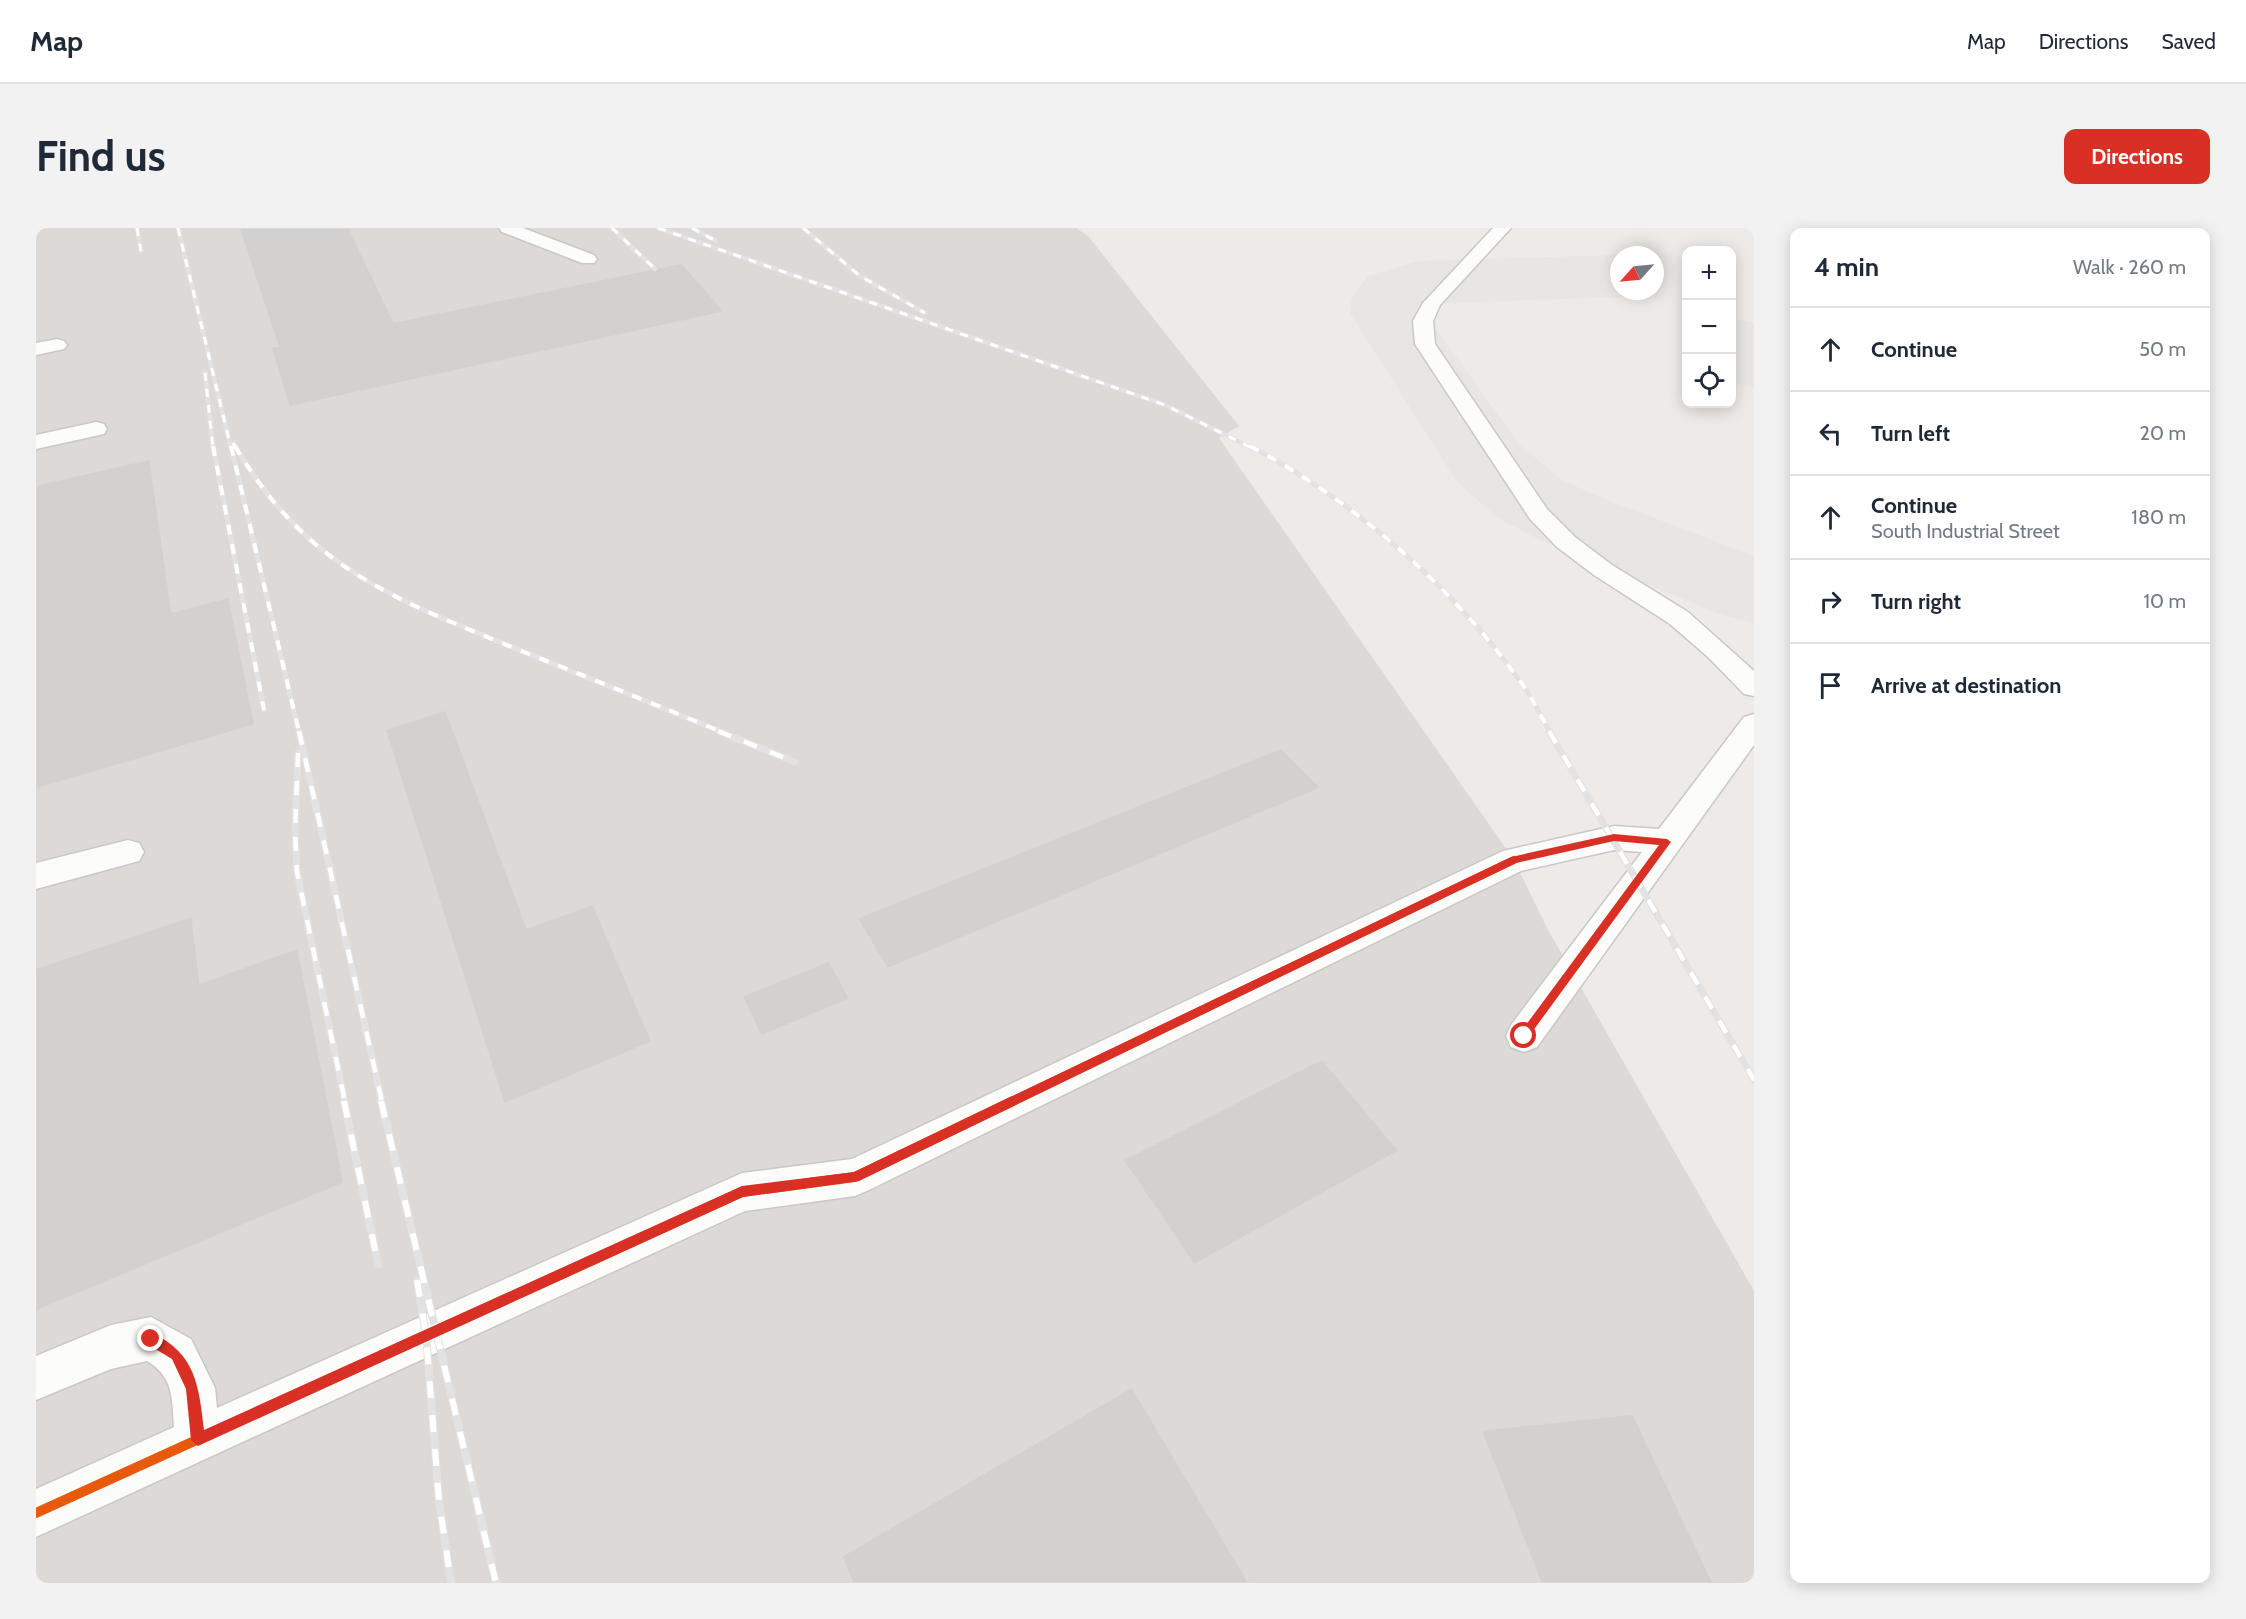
<!DOCTYPE html>
<html lang="en">
<head>
<meta charset="utf-8">
<style>
	:root { --surface:#fff; --page:#f2f2f3; --text:#1f2937; --muted:#747a83; --line:#e0e1e3; --accent:#d93025 }
	body { margin:0; font-family:Cabin,sans-serif; background:var(--page); color:var(--text) }
	.controls { position:absolute; right:18px; top:18px; display:grid; overflow:hidden; border-radius:12px; box-shadow:0 3px 15px #0003 }
	.controls button { width:54px; height:54px; display:grid; place-items:center; padding:0; border:0; border-bottom:2px solid var(--line); background:var(--surface); color:var(--text); font:30px sans-serif }
	.compass { position:absolute; left:1574px; top:18px; width:54px; height:54px; border-radius:50%; background:var(--surface); box-shadow:0 3px 15px #0003; rotate:243deg }
	.stop { position:absolute; width:18px; height:18px; margin:-14px; border:4px solid #d93025; border-radius:50%; background:#fff }
	.stop.end { background:#d93025; border-color:#fff; box-shadow:0 2px 6px #0008 }
	.list { margin:0; padding:0; list-style:none }
	h2 { display:flex; justify-content:space-between; align-items:center; height:78px; margin:0; padding:0 24px; font-size:26px }
	h2 small { font-size:20px; font-weight:400; color:var(--muted) }
	.list li { display:grid; grid-template-columns:39px 1fr auto; gap:18px; align-items:center; box-sizing:border-box; height:84px; padding:0 24px; border-top:2px solid var(--line) }
	.list b { display:block; font-size:22px; white-space:nowrap }
	.list p { margin:0; font-size:20px; white-space:nowrap; color:var(--muted) }
	.list em { font-size:20px; font-style:normal; color:var(--muted) }
	.icon { flex:none; width:33px; height:33px; fill:none; stroke:currentColor; stroke-width:2; stroke-linecap:round; stroke-linejoin:round }
	.map { position:relative; flex:none; width:1718px; height:1355px; overflow:hidden; border-radius:12px }
	header { display:flex; align-items:center; gap:36px; box-sizing:border-box; height:84px; padding:0 30px; background:var(--surface); border-bottom:2px solid var(--line) }
	header strong { font-size:28px }
	nav { display:flex; gap:33px; margin-inline-start:auto; font-size:21px }
	.intro { display:flex; align-items:center; justify-content:space-between; box-sizing:border-box; height:144px; padding:0 36px }
	h1 { margin:0; font-size:42px }
	.button { padding:15px 27px; border-radius:12px; background:var(--accent); color:#fff; font-size:21px; font-weight:700 }
	main { display:flex; gap:36px; padding:0 36px }
	aside { flex:1; background:var(--surface); border-radius:12px; box-shadow:0 3px 15px #0003 }
	.map>svg:first-child { display:block }
	.industrial { fill:#ddd9d7 }
	.lines { fill:none; stroke-linecap:round; stroke-linejoin:round }
	.taxiway { fill:#e8e6e4; fill-rule:evenodd }
	.building { fill:#d3d1d0; stroke:#dcd9d6; stroke-width:1.5 }
	.minor-casing { stroke:#c9c8c8; stroke-width:3 }
	.minor { fill:#fcfcfb; fill-rule:evenodd }
	.rail-far3-casing { stroke:#e3e2e2; stroke-width:4.5 }
	.rail-far2-casing { stroke:#e3e2e2; stroke-width:5 }
	.rail-far1-casing { stroke:#e3e2e2; stroke-width:7 }
	.rail-casing { stroke:#e3e2e2; stroke-width:8 }
	.rail-far3 { stroke:#fff; stroke-width:3; stroke-dasharray:8; stroke-linecap:butt }
	.rail-far2 { stroke:#fff; stroke-width:4; stroke-dasharray:10; stroke-linecap:butt }
	.rail-far1 { stroke:#fff; stroke-width:4.5; stroke-dasharray:14; stroke-linecap:butt }
	.rail { stroke:#fff; stroke-width:6; stroke-dasharray:17; stroke-linecap:butt }
	.cycleway-far1-casing { stroke:#fff; stroke-width:11 }
	.cycleway-casing { stroke:#fff; stroke-width:14 }
	.cycleway-far1 { stroke:#e8590c; stroke-width:8 }
	.cycleway { stroke:#e8590c; stroke-width:10 }
	.route { fill:#d93025 }
</style>
</head>
<body>
<header>
<strong>Map</strong>
<nav><a>Map</a><a>Directions</a><a>Saved</a></nav>
</header>
<div class="intro"><h1>Find us</h1><a class="button">Directions</a></div>
<main>
<div class="map">
<svg width="1718" height="1355" viewBox="0 0 1718 1355">
	<rect width="100%" height="100%" fill="#edeae7"/>
	<path class="industrial" d="M0 0H1040L1052 8 1203 198 1183 210 1478 632 1511 700 1718 1063V1355H0Z"/>
	<g class="lines">
		<path class="taxiway" d="M1583 27V63H1608L1583 69 1388 76V84L1483 216 1526 252 1566 270 1718 328V395L1683 386 1500 310 1462 290 1421 254 1314 85 1315 72 1332 48 1381 33Z
			M1696 90 1718 95V160L1696 154Z"/>
	</g>
	<path class="building" d="M203 0H313L358 94 646 35 689 84 253 179 235 119 242 118Z
		M114 231 136 384 193 369 219 497 0 561V257Z
		M410 482 491 700 557 676 616 814 468 876 349 501Z
		M1245 520 1285 560 851 741 821 690Z
		M156 688 164 755 262 720 308 955 0 1083V740Z
		M793 733 814 771 725 808 706 768Z
		M1286 831 1363 923 1158 1037 1087 932Z
		M1096 1159 1213 1355H817L806 1328Z
		M1597 1186 1677 1355H1505L1445 1202Z"/>
	<g class="lines">
		<g class="minor-casing">
			<path id="minor" d="M463 0H487L558 27 561 31 558 35H546L466 4Z
				M1457 0H1475L1404 77 1397 93 1399 116 1511 281 1539 309 1576 337 1652 384 1718 443V468L1708 466 1672 429 1634 396 1558 347 1521 319 1494 291 1379 116 1377 93 1387 75Z
				M21 111 28 113 31 117 28 121 0 127V115Z
				M60 194 68 196 71 201 68 206 0 221V207Z
				M1718 486V517L1501 819 1488 824 1475 819 1470 808 1475 797 1606 624 1578 622 1485 643 833 962 819 968 709 983 0 1309V1261L138 1199C136 1171 138 1149 111 1133L75 1141 0 1172V1128L75 1097 115 1089 155 1111 179 1160 181 1180 706 945 816 931 1467 623 1578 598 1623 601 1708 489Z
				M92 612 103 615 108 624 103 633 0 661V635Z"/>
		</g>
		<use href="#minor" class="minor"/>
		<g class="rail-far3-casing">
			<path id="rail-far3" d="M101 0 105 23
				M142 0 195 220
				M576 0 619 41
				M622 0 1129 177 1216 220
				M656 0 680 13
				M767 0 824 48 889 85
				M169 145 177 220
				M197 215 200 220"/>
		</g>
		<g class="rail-far2-casing">
			<path id="rail-far2" d="M177 218 228 482
				M195 218 263 504
				M199 218C272 342 361 372 488 424 554 450 620 477 686 504
				M1214 218C1319 274 1414 356 1484 453 1496 469 1504 487 1514 504"/>
		</g>
		<g class="rail-far1-casing">
			<path id="rail-far1" d="M263 503 346 874
				M682 503 759 534
				M1513 503 1718 852
				M262 525 259 604 261 644 309 874"/>
		</g>
		<g class="rail-casing">
			<path id="rail" d="M308 873 342 1036
				M345 873 460 1355
				M381 1052 390 1107 403 1273 415 1355"/>
		</g>
		<use href="#rail-far3" class="rail-far3"/>
		<use href="#rail-far2" class="rail-far2"/>
		<use href="#rail-far1" class="rail-far1"/>
		<use href="#rail" class="rail"/>
		<g class="cycleway-far1-casing">
			<path id="cycleway-far1" d="M974 874 1478 632"/>
		</g>
		<g class="cycleway-casing">
			<path id="cycleway" d="M0 1285 706 964 819 949 977 873"/>
		</g>
		<use href="#cycleway-far1" class="cycleway-far1"/>
		<use href="#cycleway" class="cycleway"/>
	</g>
	<path class="route" d="M1578 606 1631 611 1635 614 1491 811 1488 813 1482 808 1484 805 1623 617 1578 613 1480 635 823 953 707 969 162 1218 155 1212 150 1161 136 1131 111 1116 109 1111 115 1105C160 1124 163 1159 168 1202L706 958 818 944 1475 629Z"/>
</svg>
<div class="controls">
<button>+</button>
<button>−</button>
<button><svg class="icon" aria-label="locate" viewBox="0 0 24 24"><circle cx="12" cy="12" r="6"/><path d="M12 2v4M12 18v4M2 12h4M18 12h4"/></svg></button>
</div>
<svg class="compass" viewBox="-18 -18 36 36"><path d="M0-13l5 13h-10z" fill="#e53935"/><path d="M0 13l5-13h-10z" fill="#747a83"/></svg>
<div class="stop" style="left:1488px;top:808px"></div>
<div class="stop end" style="left:115px;top:1111px"></div>
</div>
<aside>
<h2>4 min<small>Walk · 260 m</small></h2>
<ul class="list">
<li><svg class="icon" aria-label="ahead" viewBox="0 0 24 24"><path d="M12 20V5M6 11l6-6 6 6"/></svg><div><b>Continue</b></div><em>50 m</em></li>
<li><svg class="icon" aria-label="left" viewBox="0 0 24 24"><path d="M17 20v-9H6M10 6l-5 5 5 5"/></svg><div><b>Turn left</b></div><em>20 m</em></li>
<li><svg class="icon" aria-label="ahead" viewBox="0 0 24 24"><path d="M12 20V5M6 11l6-6 6 6"/></svg><div><b>Continue</b><p>South Industrial Street</p></div><em>180 m</em></li>
<li><svg class="icon" aria-label="right" viewBox="0 0 24 24"><path d="M7 20v-9h11M14 6l5 5-5 5"/></svg><div><b>Turn right</b></div><em>10 m</em></li>
<li><svg class="icon" aria-label="arrive" viewBox="0 0 24 24"><path d="M6 21V4h12l-3 4 3 4H6"/></svg><div><b>Arrive at destination</b></div></li>
</ul>
</aside>
</main>
</body>
</html>
